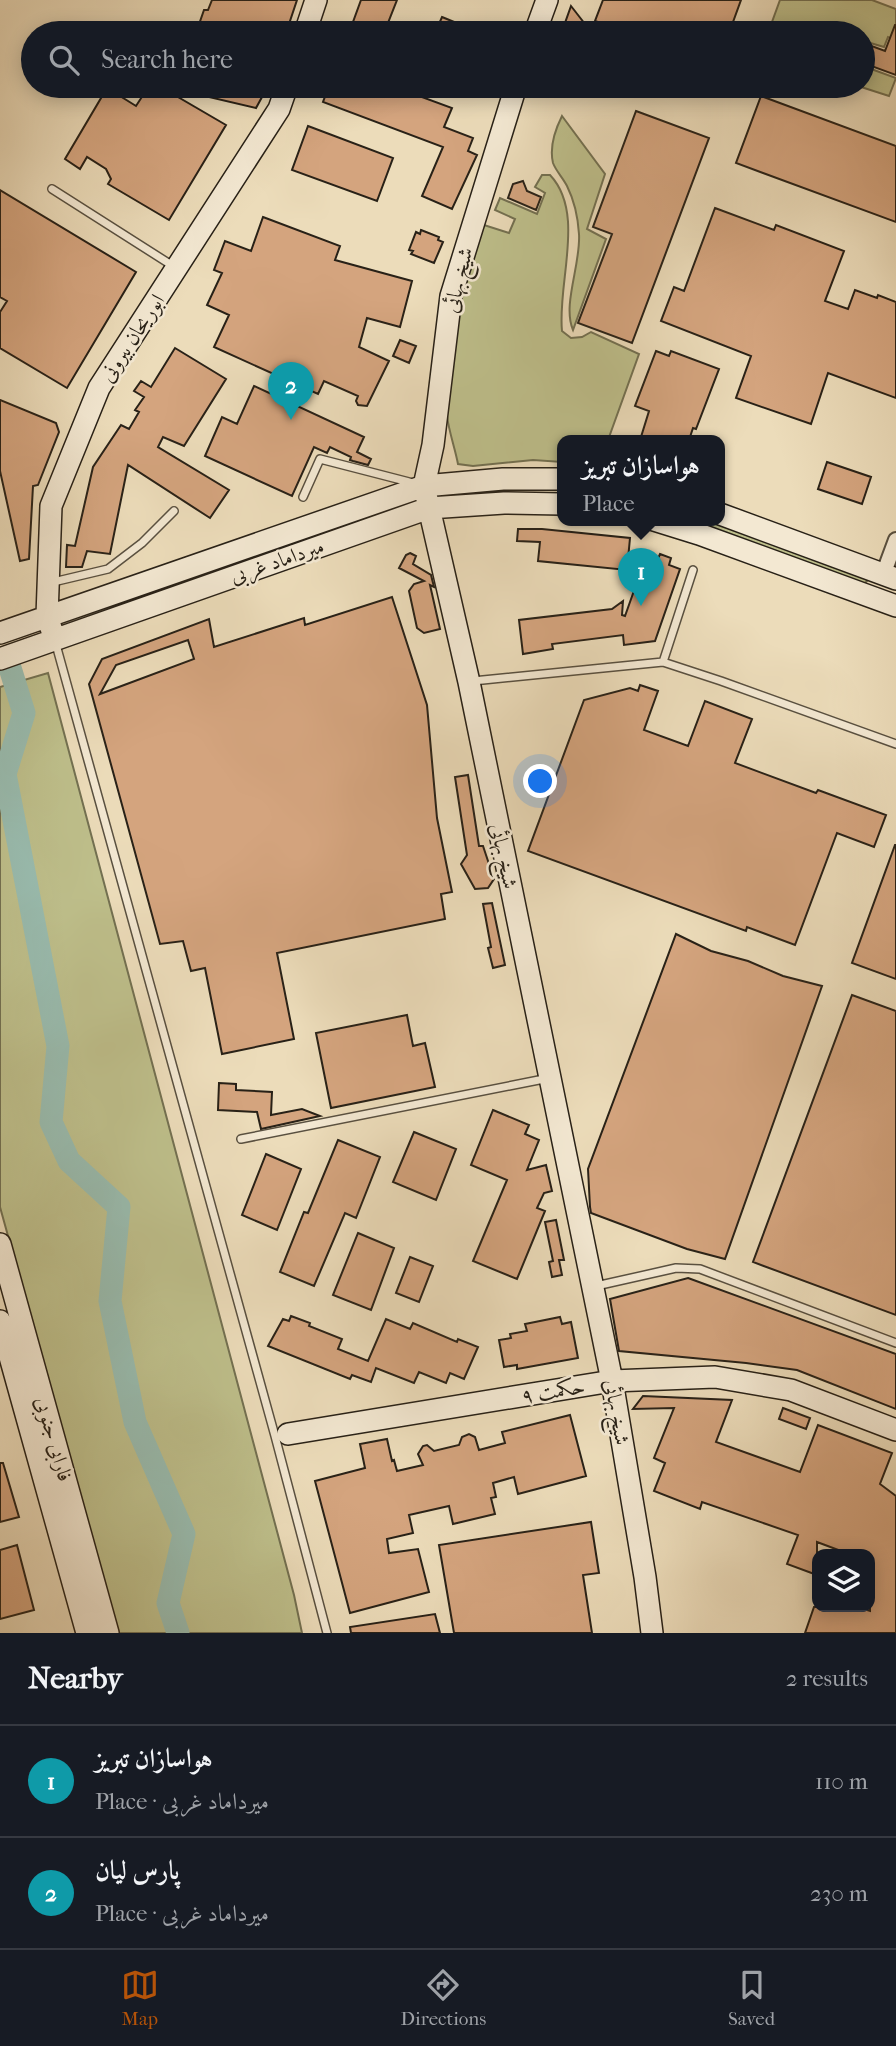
<!DOCTYPE html>
<html lang="en">
<head>
<meta charset="utf-8">
<style>
	:root { --surface:#171b24; --page:#242831; --text:#f1f3f6; --muted:#9ea1a6; --line:#363941; --accent:#b45309 }
	body { margin:0; font-family:"IM FELL French Canon",Amiri,serif; background:var(--page); color:var(--text) }
	.controls { position:absolute; right:21px; bottom:21px; display:grid; overflow:hidden; border-radius:14px; box-shadow:0 4px 18px #0003 }
	.controls button { width:63px; height:63px; display:grid; place-items:center; padding:0; border:0; border-bottom:2px solid var(--line); background:var(--surface); color:var(--text); font:35px sans-serif }
	.you { position:absolute; left:541px; top:782px; width:24px; height:24px; margin:-18px; border:5px solid #fff; border-radius:50%; background:#1a73e8; box-shadow:0 0 0 10px #1a73e833 }
	.badge { display:grid; place-items:center; width:46px; height:46px; border-radius:50%; background:var(--accent); color:#fff; font-size:23px; font-weight:700 }
	.pin { position:absolute; translate:-50% -58px; filter:drop-shadow(0 2px 4px #0008) }
	.pin::after { content:''; position:absolute; top:37px; width:24px; height:21px; background:inherit; clip-path:polygon(0 0,100% 0,50% 100%) }
	.popup { position:absolute; left:557px; top:435px; width:168px; height:91px; box-sizing:border-box; display:grid; place-content:center; border-radius:14px; background:var(--surface); filter:drop-shadow(0 2px 5px #0005); font-size:23px; white-space:nowrap; color:var(--muted) }
	.popup b { font-size:26px; color:var(--text) }
	.popup::after { content:''; position:absolute; left:50%; top:100%; margin-left:-14px; border:14px solid transparent; border-top-color:var(--surface) }
	.list { margin:0; padding:0; list-style:none }
	h2 { display:flex; justify-content:space-between; align-items:center; height:91px; margin:0; padding:0 28px; font-size:30px }
	h2 small { font-size:23px; font-weight:400; color:var(--muted) }
	.list li { display:grid; grid-template-columns:46px 1fr auto; gap:21px; align-items:center; box-sizing:border-box; height:112px; padding:0 28px; border-top:2px solid var(--line) }
	.list b { display:block; font-size:26px; white-space:nowrap }
	.list p { margin:0; font-size:23px; white-space:nowrap; color:var(--muted) }
	.list em { font-size:23px; font-style:normal; color:var(--muted) }
	.icon { flex:none; width:38px; height:38px; fill:none; stroke:currentColor; stroke-width:2; stroke-linecap:round; stroke-linejoin:round }
	.map { position:relative; flex:none; width:896px; height:1633px; overflow:hidden }
	.search { position:absolute; background:var(--surface); box-shadow:0 4px 18px #0003; left:21px; right:21px; top:21px; height:77px; display:flex; align-items:center; gap:18px; box-sizing:border-box; padding:0 24px; border-radius:38px; color:var(--muted); font-size:26px }
	.sheet { height:315px; background:var(--surface) }
	nav { display:flex; justify-content:space-around; align-items:center; box-sizing:border-box; height:98px; border-top:2px solid var(--line); background:var(--surface); font-size:19px; color:var(--muted) }
	nav a { display:grid; justify-items:center; gap:4px }
	nav .on { color:var(--accent) }
	.map>svg:first-child { display:block }
	.green { fill:#bebf8b; stroke:#737051; stroke-width:2 }
	.lines { fill:none; stroke-linecap:round; stroke-linejoin:round }
	.river { stroke:#99bcaf; stroke-width:23 }
	.building { fill:#d4a47e; stroke:#282117; stroke-width:2; fill-rule:evenodd }
	.lane-casing { stroke:#595040; stroke-width:10 }
	.street-casing { stroke:#595040; stroke-width:18 }
	.secondary-casing { stroke:#282117; stroke-width:24 }
	.lane { stroke:#f3e8d2; stroke-width:7 }
	.street { stroke:#f3e8d2; stroke-width:14 }
	.secondary { stroke:#f3e8d2; stroke-width:21 }
	.labels { text-anchor:middle; stroke-width:5; stroke-linejoin:round; paint-order:stroke }
	.street-label { font-size:21px; fill:#282117; stroke:#f3e8d2 }
</style>
</head>
<body>
<div class="map">
<svg width="896" height="1633" viewBox="0 0 896 1633">
	<rect width="100%" height="100%" fill="#ecdcba"/>
	<filter id="stains"><feTurbulence type="fractalNoise" baseFrequency=".00286" numOctaves="4"/><feColorMatrix values="0 0 0 0 .2 0 0 0 0 .09 0 0 0 0 .02 0 0 0 .5 -.17"/></filter>
	<radialGradient id="worn" r=".72"><stop offset=".6" stop-color="#630" stop-opacity="0"/><stop offset="1" stop-color="#630" stop-opacity=".3"/></radialGradient>
	<path class="green" d="M780 0H872L896 9V40L888 37 884 47 867 42 863 52V33H768Z
		M863 66 896 78 889 96 858 86H863Z
		M562 116 605 174 587 229 606 239 573 330C562 305 581 264 579 234 578 218 574 200 567 186 563 178 556 171 553 163 549 146 555 130 562 116Z
		M542 175H550C586 213 557 283 562 331L571 338 582 337 591 332 639 354 608 440H562V462L533 460 473 466 458 464C455 448 449 432 447 416 440 354 464 283 484 225L509 233 515 219 495 210 500 198 537 214 545 193 535 187Z
		M685 520H712L865 575 867 581 863 585Z
		M48 673 294 1595 302 1633H118L0 1207V687Z"/>
	<g class="lines">
		<path class="river" d="M10 668 24 713 5 774 58 1046 51 1122 69 1161 119 1207 110 1301 135 1422 184 1534 168 1603 178 1633"/>
	</g>
	<path class="building" d="M212 0H297L286 33H196L204 10H208Z
		M361 0H397L384 33H349Z
		M603 0H741L729 33H628L595 21Z
		M571 6 592 33 565 23Z
		M442 17 481 33H435Z
		M895 25H896V75L863 63 869 45 885 51Z
		M149 86H159L226 125 169 220 108 184 111 179 106 169 87 157 80 169 65 159 107 88 136 106Z
		M179 86H268L256 108 179 90Z
		M329 86H392L452 108 444 127 473 138 468 151 477 155 452 209 422 196 443 147 323 102Z
		M761 96 896 146V222L736 163Z
		M636 111 709 138 632 343 578 323 612 234 593 227Z
		M308 126 393 158 377 201 292 170Z
		M523 181 527 191 541 197 536 210 508 198 513 184Z
		M0 190 136 272 67 388 0 348V312L7 301 0 297Z
		M715 208 774 230 776 225 844 251 825 301 848 309 855 290 877 298 878 295 896 302V398L828 373 811 424 736 398 751 356 661 321 674 287 684 291Z
		M263 217 340 246 335 260 412 281 400 327 367 318 359 347 389 361 367 406 358 405 356 401 358 396 324 381 318 394 214 347 229 315 207 305 222 273 214 270 225 241 251 251Z
		M421 230 439 237 438 240 443 242 434 263 411 254 413 251 409 250 416 232 420 234Z
		M400 340 416 346 409 363 393 356Z
		M175 348 226 379 184 446 163 437 158 447 229 490 210 518 128 465 110 554 87 551 82 567H66L67 545 75 546 93 467 121 425 129 429 139 412 135 410 144 397 134 391 141 381 151 387Z
		M656 351 669 356 671 351 719 369 696 429 693 428 689 440H648L641 437 649 411 635 406Z
		M254 386 364 437 357 452 371 459 368 465 353 461 350 460 351 457 330 447 327 453 314 447 292 496 205 456 222 417 237 424Z
		M0 400 56 423 59 432 38 485 33 486 29 559 20 561 0 471Z
		M827 462 871 477 862 504 818 489Z
		M518 529H542L630 538 627 570 538 561 540 542 517 541Z
		M410 553 416 556 413 564 431 575 434 587 430 585 440 629 424 633 417 628 409 591 414 584 424 581 399 568 406 555Z
		M660 554 671 558 669 565 680 569 655 641 624 645 623 635 552 644 553 649 523 654 519 620 612 609 623 601 622 615 625 616 646 557 657 561Z
		M392 597 427 705 437 818 452 892 441 894 445 919 277 953 294 1039 222 1054 205 968 191 971 183 941 160 944 89 684 102 659 209 619 214 647 304 618 305 625ZM188 640 194 659 100 694 116 665Z
		M640 685 658 691 644 730 688 746 705 701 752 719 735 763 816 793 818 790 886 815 874 847 837 833 795 945 747 927 746 931 528 851 584 700 630 688 638 691Z
		M468 775 479 846H483L494 879 488 888 475 889 461 864 467 855 455 777Z
		M895 845H896V979L852 963Z
		M492 903 505 965 493 968 488 948 491 947 483 904Z
		M676 934 711 951 748 961 783 976 822 986 725 1259 687 1249 591 1213 590 1207 588 1169Z
		M852 995 896 1011V1315L753 1262Z
		M407 1015 413 1046 425 1043 435 1087 331 1108 316 1033Z
		M219 1083 236 1084V1090L272 1092 271 1115 302 1109 320 1116 261 1129 257 1112 218 1110Z
		M493 1110 529 1125 525 1134 539 1140 527 1170 546 1165 552 1191 544 1193 537 1208 545 1211 517 1279 473 1261 507 1180 471 1165Z
		M414 1132 456 1149 436 1200 393 1182Z
		M338 1140 380 1157 356 1218 345 1213 314 1286 280 1272 304 1212 308 1213Z
		M266 1154 301 1169 277 1230 242 1215Z
		M556 1220 564 1260H559L562 1275 552 1277 549 1262 553 1261 545 1222Z
		M358 1233 394 1248 371 1310 333 1295Z
		M410 1257 433 1266 419 1302 396 1293Z
		M688 1278 896 1354V1409L797 1370 746 1363 619 1351 610 1299Z
		M291 1316 310 1323 309 1326 342 1339 338 1349 368 1361 386 1319 410 1329 413 1323 457 1342 458 1339 478 1347 464 1379 450 1373 446 1383 419 1372 414 1383 376 1368 371 1382 352 1375 350 1379 268 1346 283 1319 289 1321Z
		M560 1317 562 1324 571 1322 578 1358 517 1369V1365L504 1367 499 1340 511 1338 510 1334 527 1331 525 1324Z
		M643 1396 732 1400 716 1442 800 1472 818 1425 892 1453 880 1484 896 1496V1633H805L814 1607H857L870 1611V1554H849L817 1542V1575L787 1564 798 1535 702 1502 700 1509 654 1491 665 1463 654 1458 674 1408 633 1409Z
		M783 1408 810 1418 806 1429 779 1419Z
		M570 1415 586 1476 518 1494 514 1477 493 1483 496 1497 491 1498 495 1514 453 1524 449 1506 409 1515 413 1533 387 1539 389 1553 418 1549 429 1592 350 1613 315 1481 365 1468 360 1444 387 1439 392 1461 394 1460 397 1471 423 1465 418 1454 423 1446 427 1445 434 1451 459 1445 462 1437 469 1434 475 1437 479 1450 505 1443 502 1432Z
		M0 1463H3L19 1517 0 1522Z
		M591 1522 599 1573 583 1575 592 1633H454L439 1545Z
		M17 1545 34 1610 0 1619V1550Z
		M435 1614 440 1633H351L350 1627Z"/>
	<g class="lines">
		<g class="lane-casing">
			<path id="lane" d="M52 189 173 266
				M303 497 320 459 413 483
				M49 583 108 569 142 543 174 511
				M55 641 275 1436 327 1633
				M663 662 693 570
				M473 681 663 662 721 681 896 744
				M241 1139 549 1078
				M596 1286 676 1268 700 1269 896 1343"/>
		</g>
		<g class="street-casing">
			<path id="street" d="M883 575 896 540"/>
		</g>
		<g class="secondary-casing">
			<path id="secondary" d="M305 33 316 0
				M535 33 547 0
				M516 86 451 296 433 445 424 486 469 682 612 1381 645 1577 652 1633
				M720 514 896 579
				M654 520 699 534 896 606
				M0 633 424 486 503 479H562
				M55 640 47 616 51 506 99 388 279 109 287 86
				M0 659 429 508 504 503 562 504
				M0 1244 108 1633
				M0 1321 87 1633
				M288 1434 612 1381 715 1377 791 1390 896 1430"/>
		</g>
		<use href="#lane" class="lane"/>
		<use href="#street" class="street"/>
		<use href="#secondary" class="secondary"/>
	</g>
	<g class="labels">
		<g class="street-label">
			<text transform="translate(458 280) rotate(-76)" y="7">شیخ بهائی</text>
			<text transform="translate(132 338) rotate(-57)" y="7">ابوریحان بیرونی</text>
			<text transform="translate(277 561) rotate(-19)" y="7">میرداماد غربی</text>
			<text transform="translate(504 856) rotate(78)" y="7">شیخ بهائی</text>
			<text transform="translate(553 1391) rotate(-9)" y="7">حکمت ۹</text>
			<text transform="translate(617 1412) rotate(80)" y="7">شیخ بهائی</text>
			<text transform="translate(54 1439) rotate(74)" y="7">فارابی جنوبی</text>
		</g>
	</g>
	<rect width="100%" height="100%" filter="url(#stains)"/>
	<rect width="100%" height="100%" fill="url(#worn)"/>
</svg>
<div class="controls">
<button><svg class="icon" aria-label="layers" viewBox="0 0 24 24"><path d="M12 4l9 5-9 5-9-5zM3 14l9 5 9-5"/></svg></button>
</div>
<div class="you"></div>
<div class="pin badge" style="left:641px;top:606px;background:#0f9aa8">1</div>
<div class="popup"><b>هواسازان تبریز</b>Place</div>
<div class="pin badge" style="left:291px;top:420px;background:#0f9aa8">2</div>
<div class="search"><svg class="icon" aria-label="search" viewBox="0 0 24 24"><circle cx="10" cy="10" r="6"/><path d="M15 15l6 6"/></svg>Search here</div>
</div>
<section class="sheet">
<h2>Nearby<small>2 results</small></h2>
<ul class="list">
<li><span class="badge" style="background:#0f9aa8">1</span><div><b>هواسازان تبریز</b><p>Place · میرداماد غربی</p></div><em>110 m</em></li>
<li><span class="badge" style="background:#0f9aa8">2</span><div><b>پارس لیان</b><p>Place · میرداماد غربی</p></div><em>230 m</em></li>
</ul>
</section>
<nav>
<a class="on"><svg class="icon" aria-label="map" viewBox="0 0 24 24"><path d="M3 6l6-2 6 2 6-2v14l-6 2-6-2-6 2zM9 4v14M15 6v14"/></svg>Map</a>
<a><svg class="icon" aria-label="directions" viewBox="0 0 24 24"><path d="M12 3l9 9-9 9-9-9zM9 14v-3h6M13 9l2 2-2 2"/></svg>Directions</a>
<a><svg class="icon" aria-label="saved" viewBox="0 0 24 24"><path d="M7 4h10v16l-5-4-5 4z"/></svg>Saved</a>
</nav>
</body>
</html>
